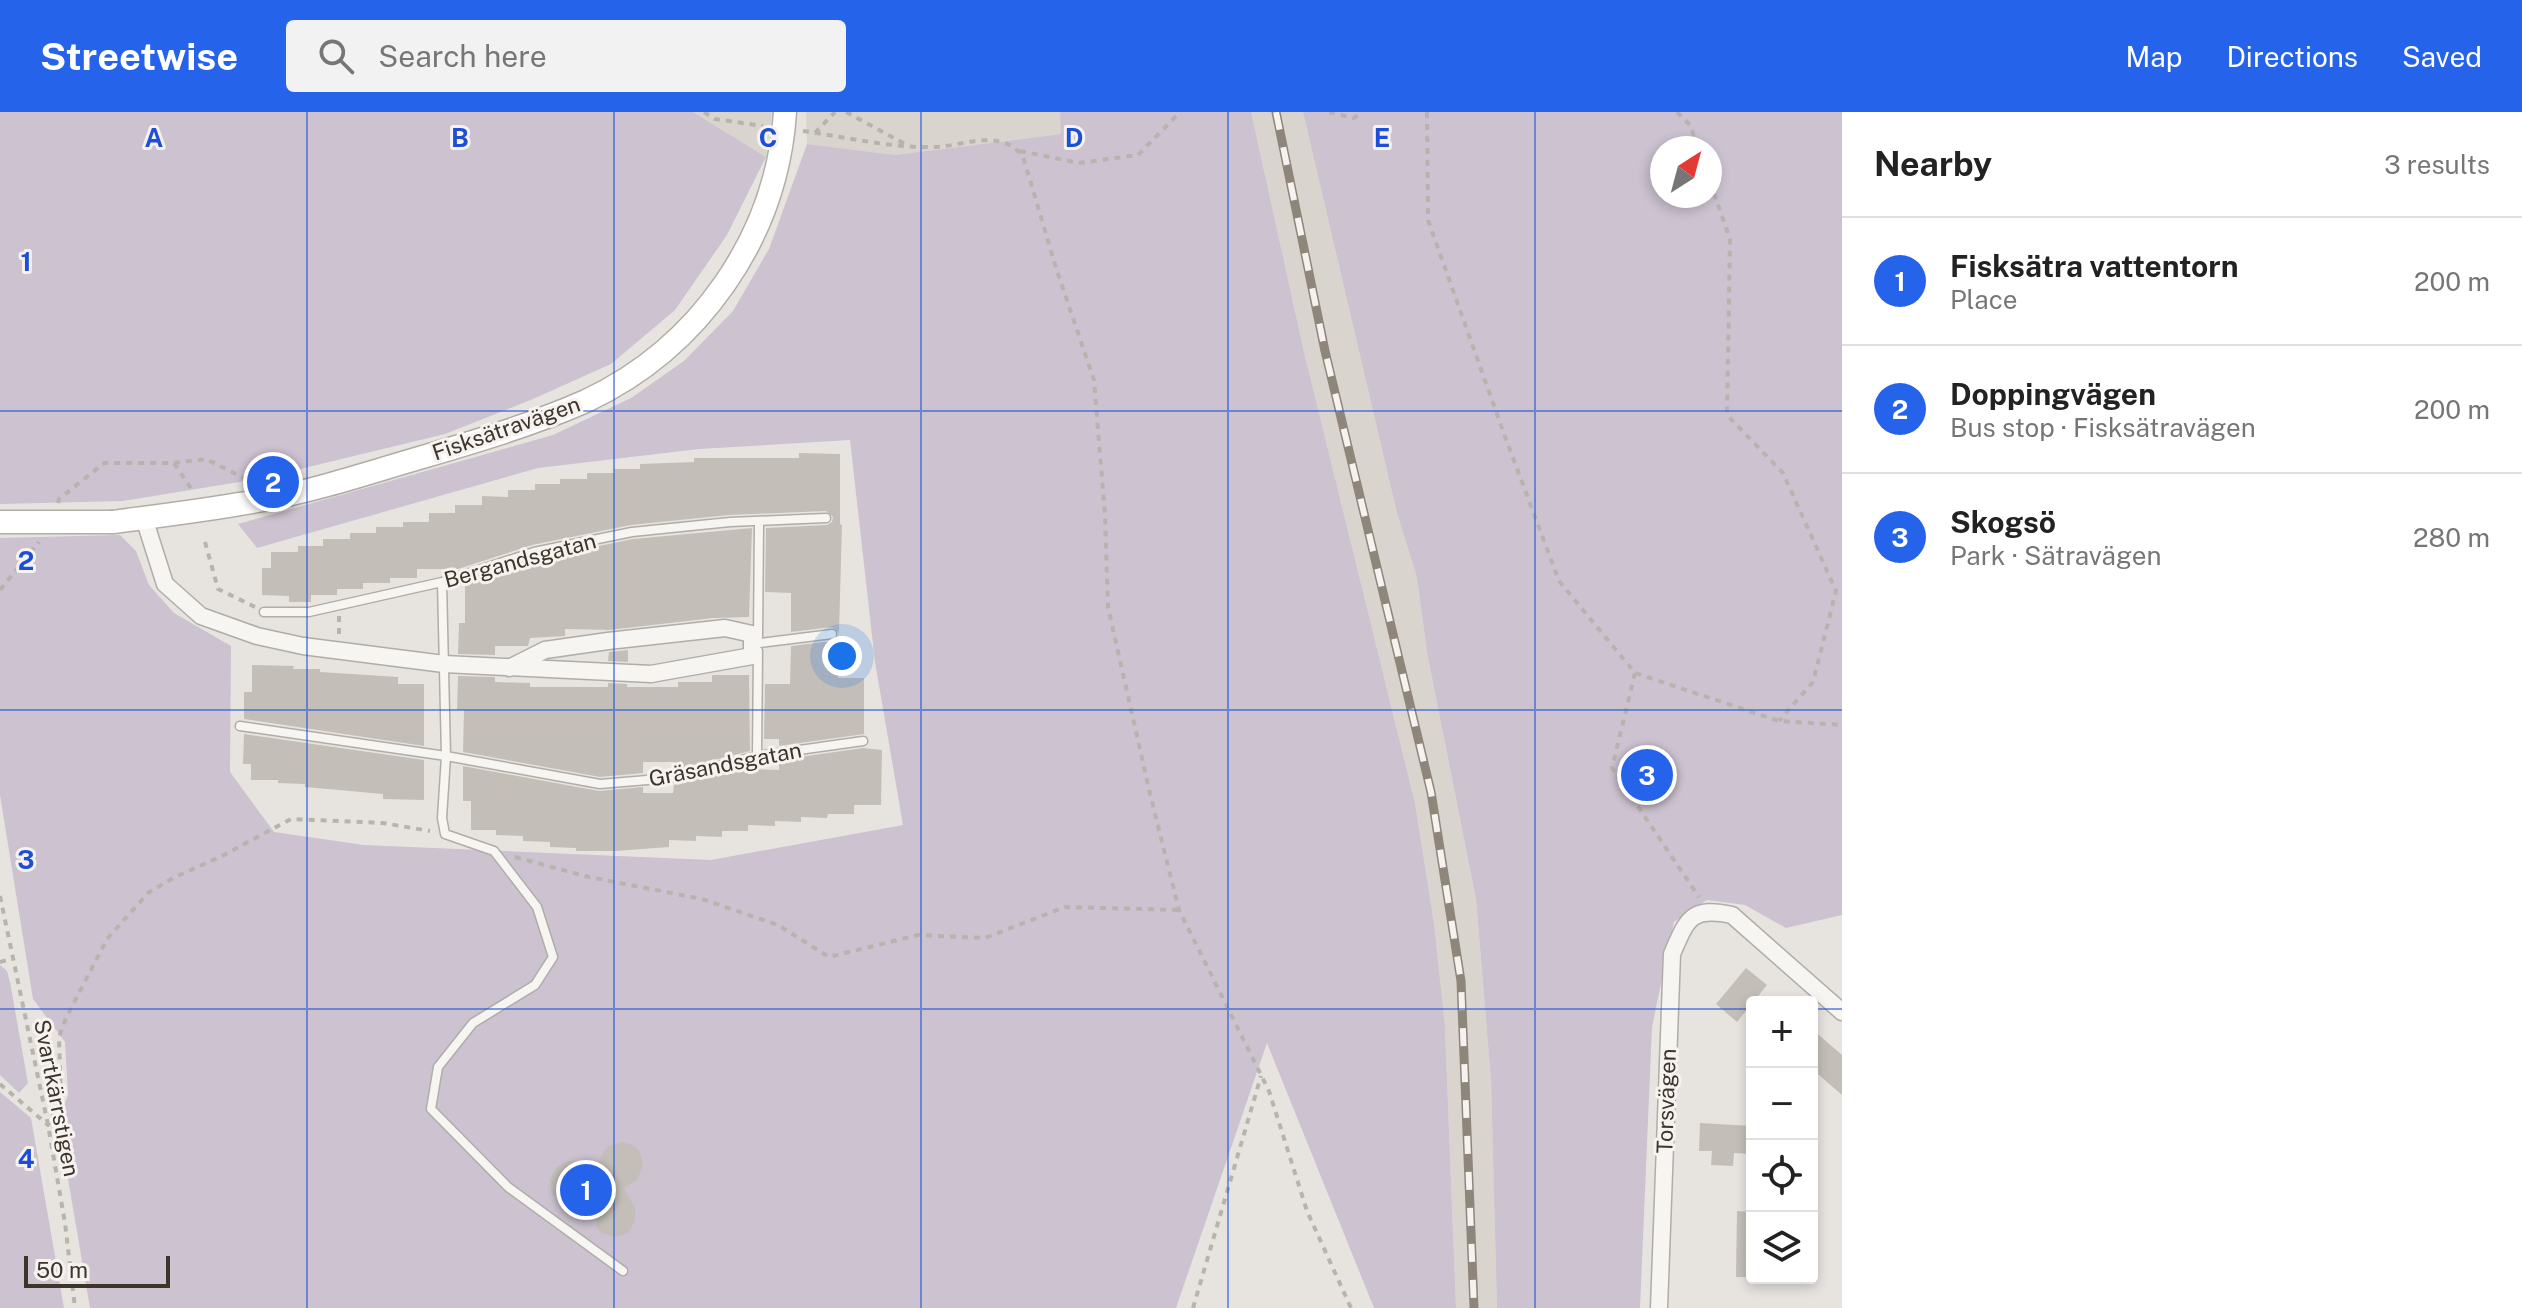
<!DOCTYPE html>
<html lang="en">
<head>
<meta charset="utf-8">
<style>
	:root { --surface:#fff; --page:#f2f2f2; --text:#222; --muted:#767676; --line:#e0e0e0; --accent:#2563eb }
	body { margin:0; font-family:"Public Sans",sans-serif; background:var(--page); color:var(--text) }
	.controls { position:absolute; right:24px; bottom:24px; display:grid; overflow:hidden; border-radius:8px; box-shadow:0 4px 12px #0003 }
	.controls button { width:72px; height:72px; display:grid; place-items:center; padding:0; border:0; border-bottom:2px solid var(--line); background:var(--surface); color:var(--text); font:40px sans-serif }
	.compass { position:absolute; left:1650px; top:24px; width:72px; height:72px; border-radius:50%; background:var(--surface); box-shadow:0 4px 12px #0003; rotate:36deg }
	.scale { position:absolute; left:24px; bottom:20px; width:146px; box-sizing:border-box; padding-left:8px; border:4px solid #3d352a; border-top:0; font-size:22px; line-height:28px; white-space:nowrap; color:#3d352a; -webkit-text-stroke:6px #f5f2ef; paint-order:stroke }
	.you { position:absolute; left:842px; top:544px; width:28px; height:28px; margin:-20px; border:6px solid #fff; border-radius:50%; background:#1a73e8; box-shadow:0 0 0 12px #1a73e833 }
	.badge { display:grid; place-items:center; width:52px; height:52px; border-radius:50%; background:var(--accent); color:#fff; font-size:26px; font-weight:700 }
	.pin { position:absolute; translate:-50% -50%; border:4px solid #fff; box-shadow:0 2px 8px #0006 }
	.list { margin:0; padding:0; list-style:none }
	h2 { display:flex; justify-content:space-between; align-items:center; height:104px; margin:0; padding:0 32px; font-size:34px }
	h2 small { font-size:26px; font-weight:400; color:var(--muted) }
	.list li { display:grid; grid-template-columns:52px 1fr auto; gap:24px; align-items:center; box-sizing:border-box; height:128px; padding:0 32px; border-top:2px solid var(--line) }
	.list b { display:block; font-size:30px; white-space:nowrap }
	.list p { margin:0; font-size:26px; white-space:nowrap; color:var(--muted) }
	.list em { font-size:26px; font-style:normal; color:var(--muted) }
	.icon { flex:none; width:44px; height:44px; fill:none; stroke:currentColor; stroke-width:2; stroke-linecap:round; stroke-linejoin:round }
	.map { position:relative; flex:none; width:1842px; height:1196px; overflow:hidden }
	header { display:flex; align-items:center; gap:48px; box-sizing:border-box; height:112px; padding:0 40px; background:var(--accent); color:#fff }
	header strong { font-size:38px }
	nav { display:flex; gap:44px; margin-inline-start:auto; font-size:28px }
	.search { width:560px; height:72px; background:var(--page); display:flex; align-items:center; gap:20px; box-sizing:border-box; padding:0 28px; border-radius:8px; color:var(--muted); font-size:30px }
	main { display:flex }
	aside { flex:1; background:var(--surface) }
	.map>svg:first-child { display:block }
	.built { fill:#d9d4ce }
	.green { fill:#ccc2d0; fill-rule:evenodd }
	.building { fill:#c4beb8 }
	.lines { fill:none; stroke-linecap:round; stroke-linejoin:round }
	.lane-casing { stroke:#b1aca6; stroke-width:11 }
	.street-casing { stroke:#b1aca6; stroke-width:19 }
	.secondary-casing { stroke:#b1aca6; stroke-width:25 }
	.path { stroke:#b7b4ae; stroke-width:4; stroke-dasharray:6 6; stroke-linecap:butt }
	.lane { stroke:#f6f5f2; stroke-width:8 }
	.street { stroke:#f6f5f2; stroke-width:16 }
	.secondary { stroke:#fff; stroke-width:22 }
	.rail-casing { stroke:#8f867b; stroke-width:9 }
	.rail { stroke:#f5f2ef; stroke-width:6; stroke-dasharray:18; stroke-linecap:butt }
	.secondary-bridge-casing { stroke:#b1aca6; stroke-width:25; stroke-linecap:butt }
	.secondary-bridge { stroke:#fff; stroke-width:22 }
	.grid { fill:none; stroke:#1d4ed8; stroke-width:2; stroke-opacity:0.55 }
	.labels { text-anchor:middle; stroke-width:6; stroke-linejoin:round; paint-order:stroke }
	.street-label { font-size:22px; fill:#3d352a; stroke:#f5f2ef }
	.grid-label { font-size:26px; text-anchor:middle; font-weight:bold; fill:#1d4ed8; stroke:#f5f2ef; stroke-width:6; stroke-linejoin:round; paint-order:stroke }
</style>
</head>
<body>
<header>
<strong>Streetwise</strong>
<div class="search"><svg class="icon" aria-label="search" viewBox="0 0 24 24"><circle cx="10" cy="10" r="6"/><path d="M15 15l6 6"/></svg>Search here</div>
<nav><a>Map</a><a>Directions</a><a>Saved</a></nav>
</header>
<main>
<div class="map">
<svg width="1842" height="1196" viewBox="0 0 1842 1196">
	<rect width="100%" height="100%" fill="#e7e4e0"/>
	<path class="built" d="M693 0H772L766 45Z
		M806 0H1060L1062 22 895 43 807 32Z
		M1251 0H1303L1396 397 1417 466 1427 540 1476 787 1491 968 1497 1196H1456L1445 916 1306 249Z"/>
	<path class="green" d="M0 0H693L766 45 727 123 675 198 611 252 533 287 445 322 263 366 123 389 0 392Z
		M1060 0H1251L1306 249 1415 692 1434 813 1445 916 1456 1196H1374L1267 931 1176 1196H90L58 1008 68 983 65 930 33 887 0 683V426L120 423 136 439 149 473 174 501 231 534 230 660 274 720 364 733 711 748 903 713 875 550 850 328 699 337 538 356 257 436 238 412 553 323 631 286 684 249 733 199 769 137 807 32 895 43 1061 22Z
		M1303 0H1842V803L1786 816 1745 793 1707 788 1674 810 1652 915 1640 1196H1497L1491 968 1476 787 1427 540 1417 466 1396 397ZM1662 36H1710V84H1662Z
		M0 853 7 859 10 870 28 971 19 981 0 963Z
		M0 980 31 1006 64 1196H0Z"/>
	<path class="building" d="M799 341 840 342V412L842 413 839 521 832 515 791 520V481L765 480 766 416 827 413 832 410 833 405 826 399 729 403 631 413 532 433 458 457H417V466H390V471H363V477H337V483H311V490H289V484L262 483V456H271V440H298V434H323V427H350V421H376V415H403V410H429V401H455V393H482V384L508 385V378H535V372H560V367H587V361H614V357H640V352L694 350V346H799Z
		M752 416 749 505 713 506 609 518 565 517V524L530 526 528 534H495V543L458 542 459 511H465V470L536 447 633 427Z
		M839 523 838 566H864V622L779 634V627H764L765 572H790L791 534 833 529Z
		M628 538V550L608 549 609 540Z
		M252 553 294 554 293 557H320V560L398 565V572H424V634L244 607V580H252Z
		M712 563H749L750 639 674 658V650H643V661L600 665 463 640 464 598H457L458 564 495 565V570L530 571V575H608V571L627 572V575H678V570H712Z
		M244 622 424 648V688L383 687V682L305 675V672L278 671V668H251V652H243Z
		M863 636 882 638 881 693H854V702H828L827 706 801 705V710L775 709V714L748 713V719H722V725L696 724V729L669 728V735L616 739H576V736L550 735V730L523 729V724L496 723V718H471V689H463V654L599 679 643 675V681H673L674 673 750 653V657L779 658V648Z
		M1746 856 1767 873 1737 910 1716 892Z
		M1812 917 1842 943V983L1812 957Z
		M1700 1011 1752 1014V1042L1734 1041 1733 1054 1711 1053 1712 1039H1699Z
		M622 1030 635 1034 640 1040 643 1054 637 1068 624 1076 635 1096V1109L628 1121 615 1125 602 1121 597 1116 592 1091H563L552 1082 550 1068 556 1056 568 1049 581 1051 594 1059 604 1039 609 1034Z
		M1737 1099 1752 1100V1165H1736Z"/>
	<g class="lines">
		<g class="lane-casing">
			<path id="lane" d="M442 470 446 644 442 706 445 722 494 739 537 795 553 845 535 873 473 911 438 955 431 997 508 1075 623 1159
				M264 500H309L442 470 534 440 632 420 730 410 826 406
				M758 525 759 410
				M752 532 832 522
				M240 614 446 644 600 672 671 666 757 644 863 629
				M757 644 758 539"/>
		</g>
		<g class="street-casing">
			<path id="street" d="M144 406 165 472 201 504 257 524 303 534 444 552 651 562 752 544V522L725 516 608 529 545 538 509 556
				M1659 1196 1672 842C1687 807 1691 794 1732 803L1842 900"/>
		</g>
		<g class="secondary-casing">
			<path id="secondary" d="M113 410C165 403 217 397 268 387 321 377 374 359 426 344 480 328 534 312 586 289 699 236 777 125 785 0"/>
		</g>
		<path class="path" d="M704 0 715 7 763 14
			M846 0 905 32
			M1329 0 1354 6 1362 0
			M1427 0 1428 108 1504 322 1559 469 1635 561 1779 609 1842 613
			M1677 0 1690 13 1698 36
			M803 19C846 25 890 36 933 35 956 35 978 24 1001 30 1012 32 1020 39 1024 48L1057 159 1094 268 1105 404 1108 495 1150 682 1179 798 1269 979 1307 1099 1351 1196
			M815 21 835 0
			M1020 39 1079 51 1138 43 1180 0
			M1710 70 1730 127 1727 303 1783 361 1836 479 1813 570 1779 609
			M174 351 206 347 250 369
			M58 391 59 387 104 351H174L192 378
			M205 430 218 477 255 495
			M0 478 39 430
			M339 504V523
			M1635 561 1612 656 1699 785
			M515 745 589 765 702 787 778 813 829 845 918 823 985 826 1065 795 1179 798
			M0 784 48 1013 65 1111 75 1196
			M0 850 11 847
			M0 972 48 1013 61 988 59 925 66 906 107 827 148 781 173 766 222 744 291 707 383 711 430 719
			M1193 1196 1261 964"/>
		<use href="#lane" class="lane"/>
		<use href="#street" class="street"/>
		<use href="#secondary" class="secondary"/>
		<g class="rail-casing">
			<path id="rail" d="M1276 0 1325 239 1431 680 1461 869 1474 1196"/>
		</g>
		<use href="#rail" class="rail"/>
		<g class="secondary-bridge-casing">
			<path id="secondary-bridge" d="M0 410H113"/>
		</g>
		<use href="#secondary-bridge" class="secondary-bridge"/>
	</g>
	<path class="grid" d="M307 0V1196M614 0V1196M921 0V1196M1228 0V1196M1535 0V1196M0 299H1842M0 598H1842M0 897H1752M1812 897H1842"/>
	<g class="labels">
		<g class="street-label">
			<text transform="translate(506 316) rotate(-19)" y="8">Fisksätravägen</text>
			<text transform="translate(520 448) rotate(-15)" y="8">Bergandsgatan</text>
			<text transform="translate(725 652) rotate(-11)" y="8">Gräsandsgatan</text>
			<text transform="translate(57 986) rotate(79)" y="8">Svartkärrstigen</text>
			<text transform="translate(1666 989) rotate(-88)" y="8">Torsvägen</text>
		</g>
	</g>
	<g class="grid-label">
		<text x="154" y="35">A</text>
		<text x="460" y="35">B</text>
		<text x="768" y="35">C</text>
		<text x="1074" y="35">D</text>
		<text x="1382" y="35">E</text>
		<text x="26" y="159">1</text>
		<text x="26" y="458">2</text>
		<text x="26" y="757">3</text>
		<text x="26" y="1056">4</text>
	</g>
</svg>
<div class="controls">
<button>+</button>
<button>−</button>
<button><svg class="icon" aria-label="locate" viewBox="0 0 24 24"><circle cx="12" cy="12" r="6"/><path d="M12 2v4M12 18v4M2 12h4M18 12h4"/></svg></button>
<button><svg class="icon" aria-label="layers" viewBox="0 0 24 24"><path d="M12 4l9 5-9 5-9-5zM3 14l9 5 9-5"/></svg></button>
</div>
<svg class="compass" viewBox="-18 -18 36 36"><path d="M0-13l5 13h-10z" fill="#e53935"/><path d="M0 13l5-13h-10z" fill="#767676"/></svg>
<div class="scale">50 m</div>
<div class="you"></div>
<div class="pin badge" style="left:586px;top:1078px">1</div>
<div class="pin badge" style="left:273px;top:370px">2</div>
<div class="pin badge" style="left:1647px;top:663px">3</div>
</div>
<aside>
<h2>Nearby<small>3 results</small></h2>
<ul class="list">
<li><span class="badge">1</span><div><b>Fisksätra vattentorn</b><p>Place</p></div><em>200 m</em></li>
<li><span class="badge">2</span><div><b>Doppingvägen</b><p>Bus stop · Fisksätravägen</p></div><em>200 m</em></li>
<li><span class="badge">3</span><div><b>Skogsö</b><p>Park · Sätravägen</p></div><em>280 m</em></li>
</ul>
</aside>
</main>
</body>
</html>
